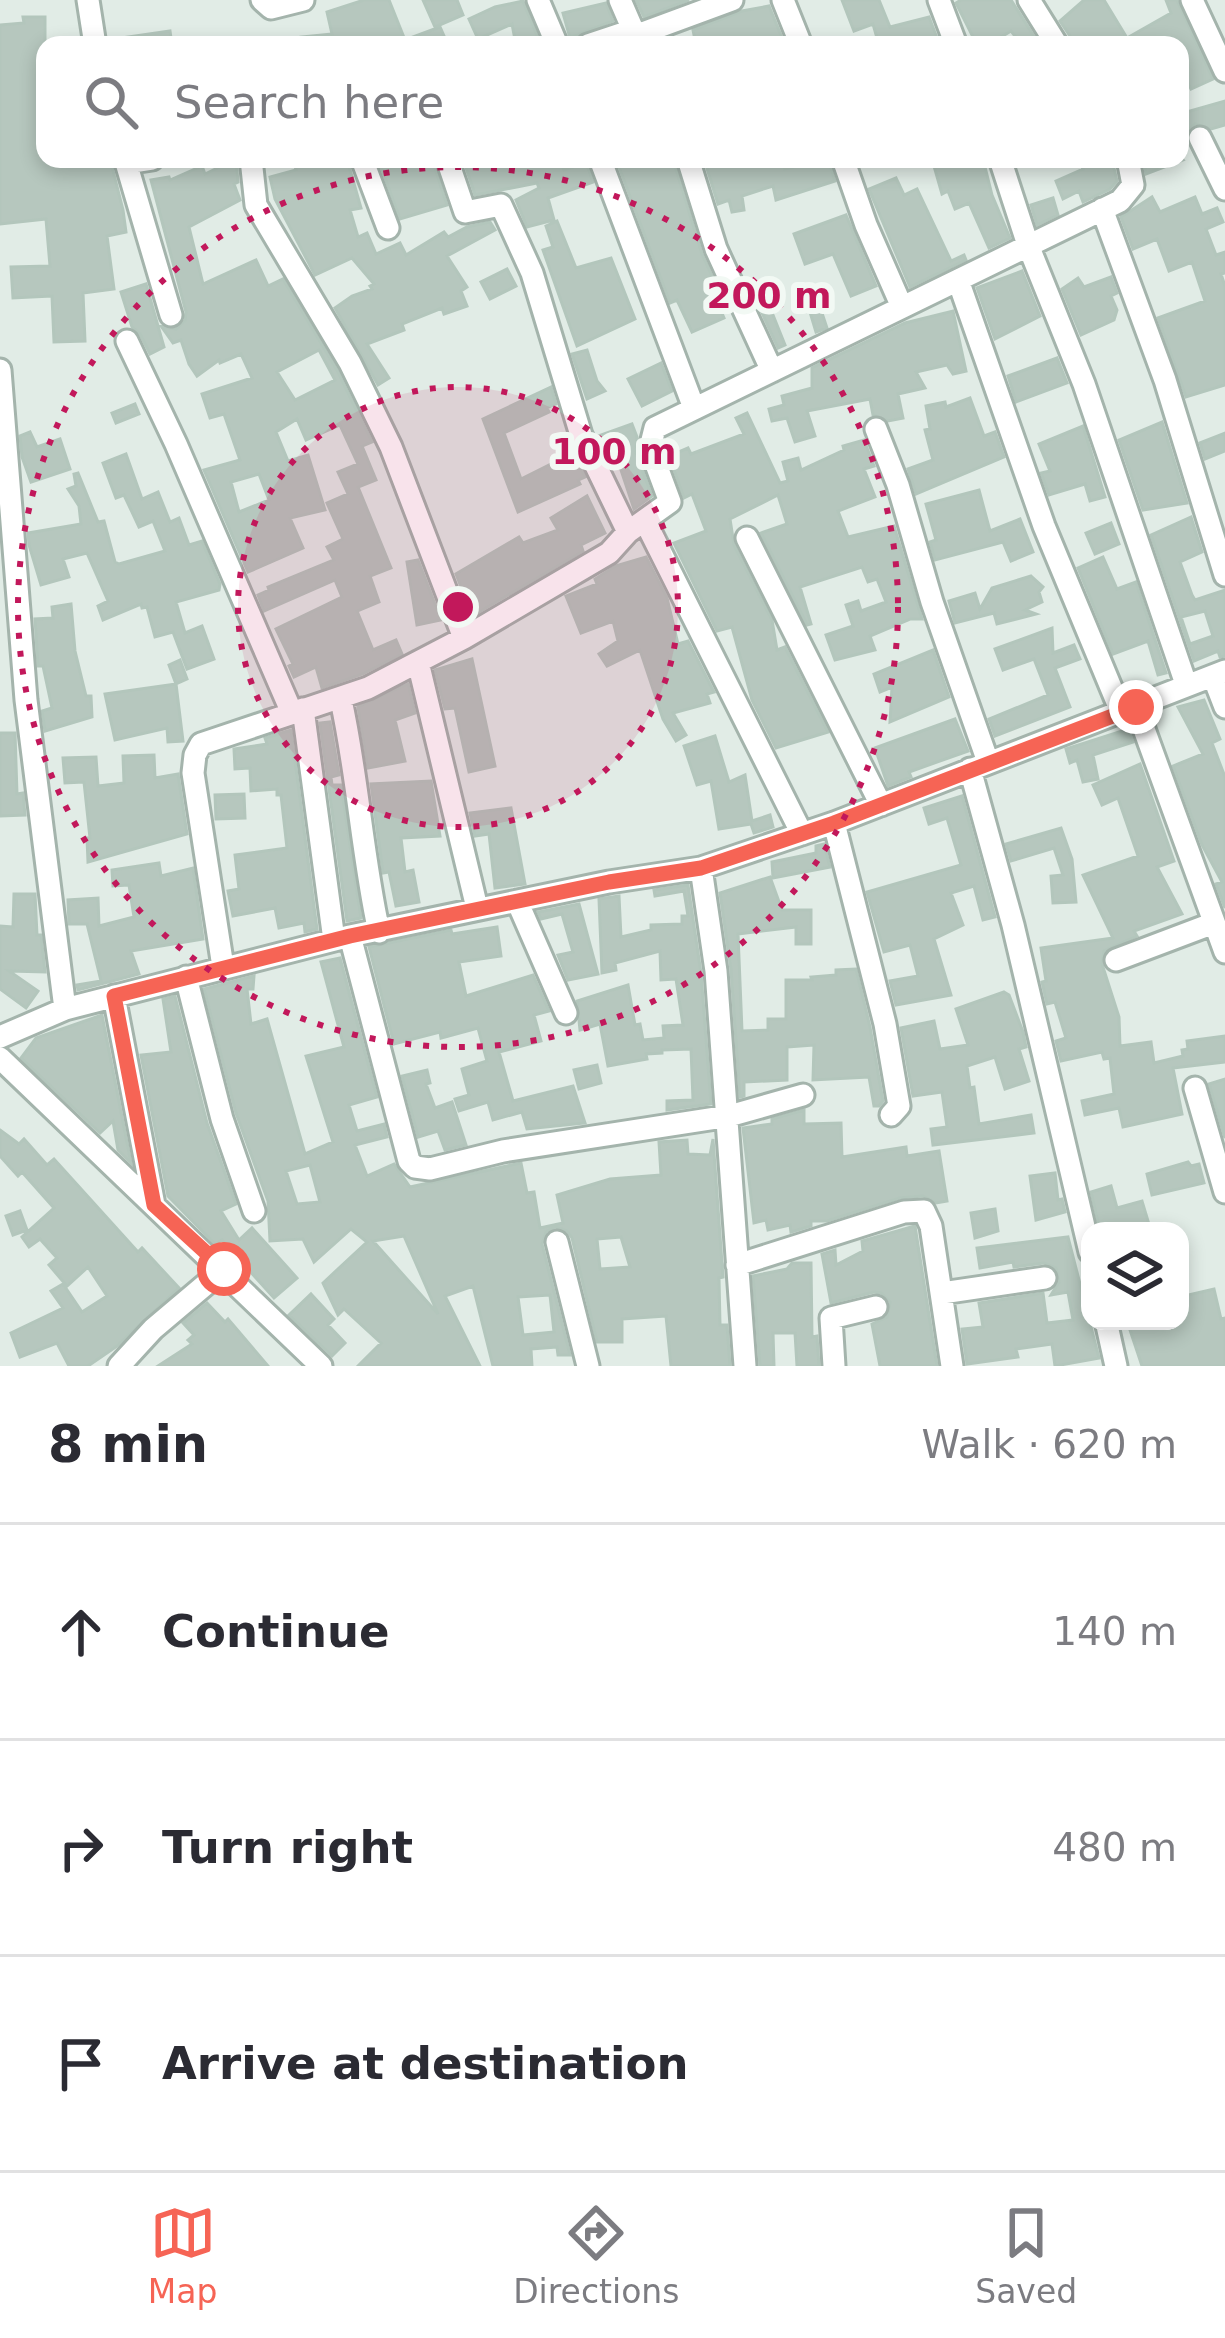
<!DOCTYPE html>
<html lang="en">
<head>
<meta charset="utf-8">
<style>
	:root { --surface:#fff; --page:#f7f7f7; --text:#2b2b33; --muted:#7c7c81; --line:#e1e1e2; --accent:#f66455 }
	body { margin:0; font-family:"DejaVu Sans",sans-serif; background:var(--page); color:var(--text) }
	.controls { position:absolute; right:36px; bottom:36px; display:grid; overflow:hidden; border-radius:24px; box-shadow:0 6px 18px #0003 }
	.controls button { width:108px; height:108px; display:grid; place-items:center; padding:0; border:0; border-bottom:3px solid var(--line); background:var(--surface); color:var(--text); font:60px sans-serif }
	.stop { position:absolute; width:36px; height:36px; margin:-27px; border:9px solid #f66455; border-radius:50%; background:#fff }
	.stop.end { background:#f66455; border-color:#fff; box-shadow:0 3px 12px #0008 }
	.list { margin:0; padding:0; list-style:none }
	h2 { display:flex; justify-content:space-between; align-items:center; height:156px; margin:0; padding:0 48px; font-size:51px }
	h2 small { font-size:39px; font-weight:400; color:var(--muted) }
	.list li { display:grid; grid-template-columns:78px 1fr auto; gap:36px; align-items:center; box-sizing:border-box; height:216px; padding:0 48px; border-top:3px solid var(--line) }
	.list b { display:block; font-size:45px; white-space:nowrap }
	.list em { font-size:39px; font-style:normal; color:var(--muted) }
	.icon { flex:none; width:66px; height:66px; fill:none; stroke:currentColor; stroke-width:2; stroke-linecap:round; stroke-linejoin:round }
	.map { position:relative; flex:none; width:1225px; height:1366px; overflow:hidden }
	.search { position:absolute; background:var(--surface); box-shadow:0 6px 18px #0003; left:36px; right:36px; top:36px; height:132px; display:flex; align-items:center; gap:30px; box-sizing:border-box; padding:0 42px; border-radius:24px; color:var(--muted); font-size:45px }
	.sheet { height:804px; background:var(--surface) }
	nav { display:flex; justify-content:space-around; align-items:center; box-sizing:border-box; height:168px; border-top:3px solid var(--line); background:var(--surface); font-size:33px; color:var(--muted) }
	nav a { display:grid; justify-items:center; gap:6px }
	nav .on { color:var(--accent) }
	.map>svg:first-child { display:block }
	.building { fill:#b6c7be; stroke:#b3c6bc; stroke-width:3; fill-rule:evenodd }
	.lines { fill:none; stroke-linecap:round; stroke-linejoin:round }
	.minor-casing { stroke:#a4b4ac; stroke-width:27 }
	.minor { stroke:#fff; stroke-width:21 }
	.route { stroke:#f66455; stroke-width:15 }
	.ring { fill:none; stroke:#c2185b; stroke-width:6; stroke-dasharray:6 12 }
	.centre { fill:#c2185b; stroke:#f2f9f4; stroke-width:6 }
	.ring-label { font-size:36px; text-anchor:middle; font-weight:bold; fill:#c2185b; stroke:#f2f9f4; stroke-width:12; stroke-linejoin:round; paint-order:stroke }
</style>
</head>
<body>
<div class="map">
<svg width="1225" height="1366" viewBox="0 0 1225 1366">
	<rect width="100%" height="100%" fill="#e1ece6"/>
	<path class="building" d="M364 0H389L405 40 440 27 448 45H302L301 37 332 34 327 12Z
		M423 0H457L463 15 435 27Z
		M636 0H689L644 17Z
		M842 0H879L890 27 929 17 939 43 879 45 873 24 854 31Z
		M961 0H1011L1035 38 1022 45 1011 31 988 45H977L956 3Z
		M1084 0H1104L1127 38 1171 13 1166 0H1177L1213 79 1191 89 1180 65V45H1076L1060 21Z
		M523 1 541 45H516L512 24 478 39 469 19 495 7Z
		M606 3 613 21 570 38 563 13Z
		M769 6 785 45H752L749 38 696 45 693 30 742 11Z
		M23 17H45V159H110L123 210 126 232 107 236 114 289 83 293 85 341 54 342 52 296 13 298 11 267 50 266 46 219 0 224V25L24 23Z
		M170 31 172 45H121V38Z
		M1225 101V125L1211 129 1195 124 1180 138V114Z
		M236 159 238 182 234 184 240 200 189 227 203 284 256 260 268 286 283 279 337 370 372 442 362 446 376 480 358 487 391 568 370 576 379 602 357 611 373 650 396 640 402 654 362 674 322 688 316 667 294 677 289 666 293 664 276 629 342 597 335 580 264 611 258 595 269 590 268 587 334 560 327 547 343 539 327 503 348 494 338 472 358 464 340 425 306 440 297 419 276 432 288 461 308 455 325 510 290 518 303 548 248 572 204 470 240 460 224 414 210 418 202 394 252 378 241 354 220 363 219 360 197 376 189 364 181 340 173 343 161 326 176 329 185 320 186 312 151 180 169 177 170 180 202 166 205 174ZM319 350 335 380 295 400 277 372ZM259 474 269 500 239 512 231 482Z
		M307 159H347L361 208 350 210 358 237 367 233 376 254 400 243 406 255 444 232 448 237 467 227 490 222 495 230 447 256 467 287 461 291 467 306 444 314 442 308 402 324 404 330 367 344 389 378 378 385 335 308 352 296 372 289 370 286 374 284 352 258 315 275 275 199 270 177 296 170 294 162Z
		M378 159H432L447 205 400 219Z
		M463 159H560L564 170 586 162 593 182 548 198 554 220 527 227 516 200 539 188 537 183 475 195Z
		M616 159H673L702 254 719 291 714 294 724 318 692 332 677 300 670 303Z
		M704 159H783L785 169 828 159 835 181 776 200 773 186 742 196 744 210 732 212 729 200 718 204Z
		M932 159H983L992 195 1010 238 989 248 969 203 955 209 948 191 942 194Z
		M1077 159H1112L1117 181 1110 189 1083 202 1079 191 1063 199 1056 181 1083 169Z
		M1143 159H1182L1183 160 1146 174Z
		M896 178 904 195 917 189 951 261 964 255 966 260 910 287 869 189Z
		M1152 197 1160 212 1195 197 1202 214 1217 208 1223 222 1206 229 1216 255 1225 252V273L1221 274 1225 286V385L1186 397 1158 318 1205 301 1192 262 1169 271 1157 239 1133 249 1121 217Z
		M1053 198 1058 215 1037 225 1031 205Z
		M846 215 876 286 851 296 833 254 805 264 794 234Z
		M557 221 576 268 611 258 635 319 577 346 543 250 553 247 546 226Z
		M507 269 516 286 490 299 481 282Z
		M1022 271 1040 316 995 339 977 288Z
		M1111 277 1117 293 1111 296 1117 310 1114 320 1081 335 1062 289 1078 278 1084 287Z
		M146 284 164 347 150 354 140 334 132 327 121 292Z
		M816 295 827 328 816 332 806 299Z
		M767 300 785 345 778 348 758 304Z
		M953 311 966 371 953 374 947 365 916 372 925 388 898 394 903 418 888 421 873 415 870 399 807 411 815 436 795 442 787 418 772 421 769 409 784 405 782 396 812 388V368L905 323Z
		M587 350 597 381 605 391 587 399 572 354Z
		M1057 358 1067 383 1016 402 1008 376Z
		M661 363 672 391 642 406 628 379Z
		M551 387 556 404 547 408 549 412 504 433 521 479 573 453 585 477 578 480 580 484 518 512 483 419Z
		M970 398 984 436 995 432 1004 457 916 494 908 469 933 460 925 430 930 429 926 406 945 402 946 407Z
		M135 404 139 414 116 423 112 413Z
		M747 413 780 483 788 481 783 462 798 458 801 470 844 450 843 446 864 440 874 466 864 469 875 497 838 511 848 537 894 526 922 619H910L870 636 875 650 835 660 826 635 853 626 846 605 858 601 861 611 886 602 877 579 868 582 862 567 800 587 811 624 807 625 761 533 787 524 778 495 730 519 734 545 772 620 777 650 785 647 828 732 776 748 752 700 732 627 717 631 674 543 706 531 692 494 684 498 669 456 688 448 691 454 744 434 736 418Z
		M1162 422 1187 503 1143 510 1119 440Z
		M632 424 637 437 636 453 652 496 634 509 617 458 610 461 598 436Z
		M1083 426 1105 497 1090 501 1085 484 1049 495 1041 473 1050 471 1039 444Z
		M30 432 37 447 60 439 70 469 31 482 22 457 20 436Z
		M1225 433V451L1205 459 1200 443Z
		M126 454 142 499 158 492 170 522 179 518 189 545 202 541 220 584 219 590 176 602 185 633 202 626 214 659 187 669 173 632 155 637 147 607 142 608 141 604 103 620 98 606 108 601 87 553 63 559 69 577 41 585 29 545 28 533 81 524 79 506 68 489 76 486 74 474 78 473 98 522 104 521 115 562 119 564 165 551 153 521 139 527 124 495 116 498 103 463Z
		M979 490 990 531 1020 519 1033 552 1011 561 1003 542 935 560 930 542 936 540 926 504Z
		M587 496 605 533 581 545 583 551 472 616 456 574 519 537 523 543 558 530 551 518Z
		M1191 517 1202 552 1180 562 1192 595 1195 600 1225 590V656L1220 657 1218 651 1194 661 1151 535ZM1205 611 1213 636 1190 644 1181 617Z
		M1111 523 1119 544 1095 554 1086 533Z
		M646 557 667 598 678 644 688 641 714 692 707 694 710 703 673 713 686 735 676 741 663 719 640 650 607 666 599 654 618 641 613 621 581 633 566 596 597 584 595 579 616 566Z
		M1103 557 1117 589 1136 582 1166 673 1158 675 1148 641 1113 654 1078 568Z
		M418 560 441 620 417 625 407 562Z
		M1031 576 1043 587 1039 592 1042 602 1025 610 1036 614 997 624 994 613 955 623 949 601 975 593 980 609 992 588Z
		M71 604 75 651 86 696H91L92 717 45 731 42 711 52 708 43 666H38L35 619 53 618 52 607Z
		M1052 628 1053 653 1074 645 1080 659 1055 668 1070 707 995 736 989 719 1048 695 1034 659 1003 670 995 649Z
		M933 650 949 697 890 722 892 687 880 692 874 674Z
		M472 659 495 766 469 772 455 708 445 709 435 670Z
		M180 660 187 679 176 684 183 741 168 742 167 728 115 740 105 694 176 684 169 665Z
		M408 684 415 713 395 720 405 761 368 768 358 707Z
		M1204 700 1220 739 1212 743 1225 777V908L1216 884 1222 882 1202 845 1173 766 1203 754 1178 707Z
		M955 719 968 751 909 772 911 777 888 786 875 748Z
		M330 722 339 775 331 777 332 785H341L361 918 347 921 320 723Z
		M1128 729 1133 742 1093 755 1098 779 1083 782 1077 760 1070 763 1066 749Z
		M291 730 317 929 305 932 304 923 279 928 275 908 233 916 228 891 239 889 235 855 287 848 281 795H277V789L251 791 250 768 235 769 234 749 267 744 265 738Z
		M0 733H15L17 794 23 793 25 815 0 816Z
		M715 736 729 782 745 775 752 821 770 815 773 827 754 833 751 824 719 829 711 781 697 785 684 746Z
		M154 755 155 778 178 774 187 834 88 862 87 838H90L84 782 65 783 63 758 96 757 98 786 124 783 123 756Z
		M1140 764 1174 861 1157 867 1182 914 1134 931 1137 936 1104 951 1102 964 1119 1017 1120 1046 1151 1042 1154 1063 1183 1056 1182 1050 1188 1049 1187 1041 1225 1036V1062L1173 1068 1182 1114 1123 1127 1119 1108 1085 1115 1082 1101 1114 1094 1110 1058 1104 1059 1102 1052 1061 1061 1056 1041 1066 1038 1055 1002 1047 1004 1042 982 1046 981 1041 948 1113 938 1083 875 1138 856 1118 798 1102 805 1093 785Z
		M431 781 440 836 401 838 405 872 413 870 419 902 396 906 389 872 383 873 371 784Z
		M244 794 245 818 216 819 215 795Z
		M962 796 995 917 983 920 974 886 951 893 963 925 934 939 951 995 896 1005 890 981 918 976 910 945 884 952 867 892 961 865 947 818 929 824 924 808Z
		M511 808 525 884 495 888 489 834 475 836 470 813Z
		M1061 828 1072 859 1076 902 1053 903 1051 876 1063 875 1054 848 1011 861 1006 844Z
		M824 844 830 867 773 878 772 862 816 853V846Z
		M159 863 161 876 193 868 203 939 131 951 139 974 78 990 77 985 101 981 87 924H69L68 900 98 898 99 926 134 917 129 885 113 886 112 870Z
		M770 877 782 910H811V944H796V927L738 934 742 1031 768 1030V1019H786V980H812L811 977 836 975V970L856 969 870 1027 883 1101 879 1106H874L869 1077 813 1080 814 1045 787 1047V1080L744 1082V1096L740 1097 731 970 720 893Z
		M688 885 701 973 711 1104 667 1110V1101L693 1100 691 1049 662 1050V1053L646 1054 647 1059 608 1066 600 1024 580 1030 577 1001 628 985 635 1025 640 1024 643 1040 664 1038 663 1026 683 1025 676 979 661 980 660 951 615 963 616 970 602 973 599 899 619 896 621 937 651 930V925L682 924V916H688L684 891 655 896 654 890Z
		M14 894H35L37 935H41L45 972 9 971 38 991 26 1008 0 989V926L13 927Z
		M579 904 598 974 568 980 558 955 573 952 562 914 541 919 538 912Z
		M497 927 501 956 459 962 466 996 533 975 549 1011 534 1015 541 1041 499 1052 513 1101 573 1086 585 1123 527 1129 522 1112 493 1120 488 1102 459 1111 455 1099 469 1095 462 1069 487 1061 478 1028 441 1038 440 1032 394 1044 369 947 451 930 452 934Z
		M340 958 377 1097 349 1105 357 1131 384 1124 387 1137 355 1145 367 1176 394 1164 410 1187 521 1163 527 1193 534 1192 540 1228 563 1223 557 1195 610 1179 661 1175 659 1142 687 1140 688 1154 710 1155 713 1139 723 1277 719 1278 720 1325H727L730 1366H671L666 1316 622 1319V1342H597L572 1238 567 1231 555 1227 546 1232 542 1244 570 1355H558L557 1347 531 1349 532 1366H493L473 1286 445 1296 480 1366H358L381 1343 344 1309 338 1315 323 1283 367 1242 351 1229 314 1262 303 1239 270 1241 268 1201 236 1113 204 989 254 976 253 989H247L251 1024 267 1019 305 1154 333 1142 306 1056 344 1047 321 962ZM310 1165 320 1202 297 1204 286 1171ZM404 1236 438 1314 373 1241ZM621 1237 630 1267 600 1269 597 1239ZM550 1295 554 1332 523 1335 518 1297Z
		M1004 992 1009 995 1023 1032 1026 1047 1019 1049 1029 1081 1005 1089 995 1057 967 1066 970 1088 974 1087 979 1124 1031 1115 1034 1133 933 1145 931 1129 947 1127 942 1092 913 1096 901 1028 934 1021 940 1049 968 1045 956 1009Z
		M175 996 207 1123 236 1204 221 1211 239 1240 252 1228 297 1278 274 1298 222 1240 215 1244 168 1196 141 1055 171 1052 163 999Z
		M102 1015 131 1163 118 1150 113 1121 100 1133 21 1058 36 1038Z
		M597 1065 601 1083 579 1089 574 1070Z
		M427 1070 430 1083 426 1084 435 1108 452 1102 466 1145 445 1150 438 1131 418 1137 402 1076Z
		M1225 1079V1138L1209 1084Z
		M804 1110V1124L841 1123 842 1157 906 1147 907 1156 939 1151 947 1201 936 1203 923 1196 900 1198 827 1221H811V1226L791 1232 790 1225 768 1230 766 1220 754 1223 743 1128 772 1124V1119Z
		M0 1130 19 1144 24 1139 47 1165 54 1159 138 1252 142 1248 179 1288 117 1346 88 1366H69L57 1343 20 1357 11 1333 63 1308 51 1291 63 1284 82 1312 107 1296 88 1267 67 1286 49 1265 57 1258 40 1239 29 1247 22 1237 54 1208 22 1172 18 1176 0 1156Z
		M1188 1162 1191 1166 1199 1164 1204 1183 1152 1195 1147 1174Z
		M1055 1173 1058 1200 1062 1199 1065 1212 1036 1220 1030 1176Z
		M1111 1186 1117 1208 1142 1201 1151 1231H1100L1091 1192Z
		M995 1209 998 1231 975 1238 971 1213Z
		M20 1211 27 1230 13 1235 6 1216Z
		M915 1226 937 1366H880L872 1324 887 1317 890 1302 881 1293 874 1292 831 1303 822 1254 835 1250 836 1265 863 1251 862 1241Z
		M1068 1237 1099 1358 1055 1366 1052 1344 1016 1349 1018 1357 967 1364 962 1329 983 1327 979 1303 1043 1293 1047 1323 1073 1320 1068 1292 1051 1295 1059 1282 1056 1268 1044 1263 1014 1267 1013 1262 980 1268 977 1248Z
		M792 1263H811L812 1337 817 1336 819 1366H797L795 1333H773L774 1366H760L753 1276 787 1269Z
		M1214 1289 1221 1319 1225 1318V1366H1142L1127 1321H1180V1297Z
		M311 1294 334 1319 328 1325 345 1343 332 1356 289 1315Z
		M207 1303 225 1322 228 1319 268 1366H158L192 1344 188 1340 194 1335 183 1323Z"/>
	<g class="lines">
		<g class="minor-casing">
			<path id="minor" d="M88 0 95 45
				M262 0 271 8 303 0
				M538 0 557 45
				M620 0 633 30
				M783 0 801 45
				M939 0 956 45
				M1029 0 1057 45
				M1192 0 1225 71
				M588 45 633 30 637 35 732 0
				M1200 138 1225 189
				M125 159 171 315
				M251 159 256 205 350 363 391 447 464 638
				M362 159 388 228
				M447 159 465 212 501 205 532 273 581 435 628 532
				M600 159 694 408
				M688 159 716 249 772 371
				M843 159 866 225 902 307
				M1000 159 1028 245 1084 384 1186 684
				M126 163 152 159
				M1102 209 1165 380 1225 575
				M958 280 1044 526 1122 714
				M127 341 176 444 292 713
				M0 370 26 700 65 1009
				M876 429 898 485 932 602 988 762
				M645 521 802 834
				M747 538 881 805
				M418 662 477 908
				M1213 676 1225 707
				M341 700C358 777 362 855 379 932
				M1136 707 1225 952
				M303 709 334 940
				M970 769 1013 925 1090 1252
				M834 823 885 1024 899 1106 891 1115
				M701 868 716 971 745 1366
				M517 901 566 1013
				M350 936 409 1161 415 1167 430 1169 503 1151 729 1116 803 1095
				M1116 960 1214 923
				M223 967 193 773 195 755 201 744 368 688 464 638 609 553 628 532 670 502 650 448 655 428 1120 201 1133 185 1128 159
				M186 977 222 1119 254 1211
				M114 996 154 1205
				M0 1037 65 1009 350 936 609 882 701 868 834 823 1225 671
				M0 1058 321 1366
				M1195 1088 1225 1192
				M557 1242 588 1366
				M737 1265 904 1212 924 1211 931 1226 952 1366
				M942 1293 1045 1278
				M1106 1321 1116 1366
				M119 1366 153 1329 224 1269
				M834 1366 831 1318 876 1307"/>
		</g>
		<use href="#minor" class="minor"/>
	</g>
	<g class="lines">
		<path class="route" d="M224 1269 154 1205 114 996 350 936 609 882 701 868 834 823 1136 707"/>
	</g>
	<circle cx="458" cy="607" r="220" fill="#c2185b" fill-opacity=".12"/>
	<g class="ring">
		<circle cx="458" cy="607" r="220"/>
		<circle cx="458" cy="607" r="440"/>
	</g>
	<circle cx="458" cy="607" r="18" class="centre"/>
	<g class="ring-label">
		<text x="769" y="308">200 m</text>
		<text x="614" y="464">100 m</text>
	</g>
</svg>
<div class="controls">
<button><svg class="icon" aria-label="layers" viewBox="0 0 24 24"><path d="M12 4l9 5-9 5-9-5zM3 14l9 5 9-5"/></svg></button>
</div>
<div class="stop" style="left:224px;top:1269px"></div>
<div class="stop end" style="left:1136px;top:707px"></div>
<div class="search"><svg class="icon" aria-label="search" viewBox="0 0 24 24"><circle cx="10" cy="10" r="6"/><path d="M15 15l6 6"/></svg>Search here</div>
</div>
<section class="sheet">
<h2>8 min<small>Walk · 620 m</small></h2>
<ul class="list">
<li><svg class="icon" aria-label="ahead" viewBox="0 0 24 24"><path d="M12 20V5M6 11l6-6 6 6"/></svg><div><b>Continue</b></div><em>140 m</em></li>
<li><svg class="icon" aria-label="right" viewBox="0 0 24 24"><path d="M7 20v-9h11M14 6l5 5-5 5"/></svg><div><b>Turn right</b></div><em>480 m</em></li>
<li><svg class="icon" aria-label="arrive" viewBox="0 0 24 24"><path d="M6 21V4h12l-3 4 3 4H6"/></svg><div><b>Arrive at destination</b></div></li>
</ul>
</section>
<nav>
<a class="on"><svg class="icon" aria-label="map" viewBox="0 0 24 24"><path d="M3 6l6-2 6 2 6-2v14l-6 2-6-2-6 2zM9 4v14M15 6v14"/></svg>Map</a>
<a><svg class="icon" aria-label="directions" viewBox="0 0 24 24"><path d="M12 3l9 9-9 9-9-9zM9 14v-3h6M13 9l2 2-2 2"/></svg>Directions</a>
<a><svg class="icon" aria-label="saved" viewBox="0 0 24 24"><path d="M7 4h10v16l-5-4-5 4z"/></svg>Saved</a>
</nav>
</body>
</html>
